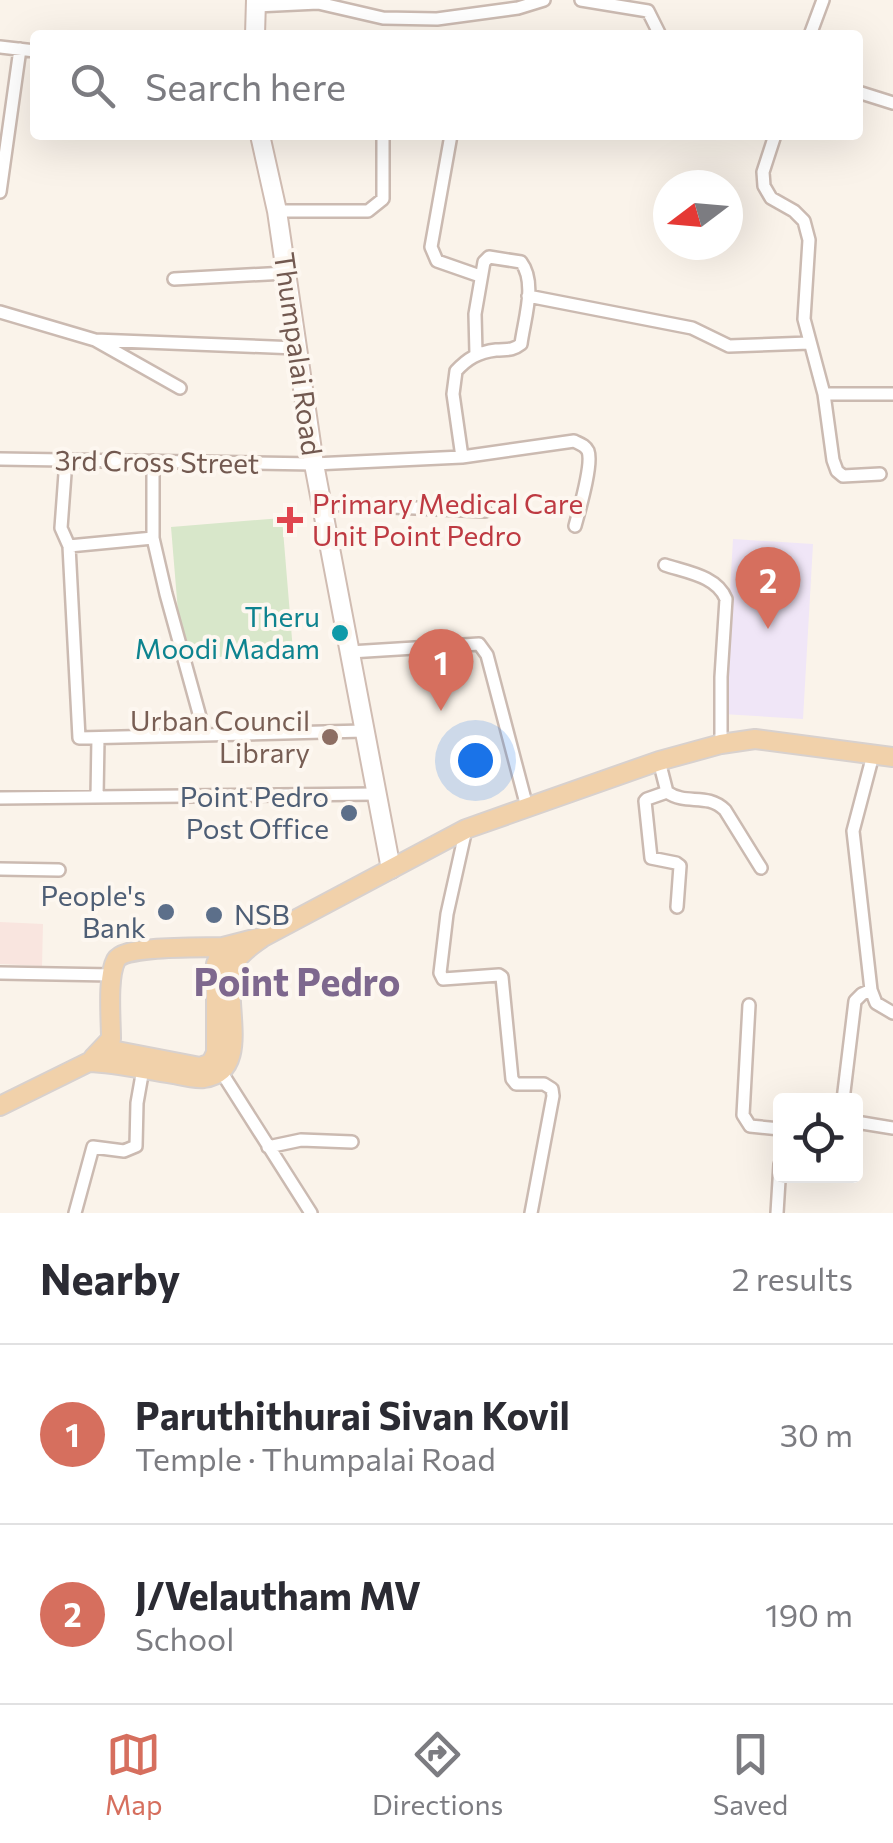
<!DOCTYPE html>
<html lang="en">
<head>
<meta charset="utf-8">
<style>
	:root { --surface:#fff; --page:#f7f7f7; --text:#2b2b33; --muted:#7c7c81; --line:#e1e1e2; --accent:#d66f5e }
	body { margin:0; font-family:Commissioner,sans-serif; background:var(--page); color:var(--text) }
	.controls { position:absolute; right:30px; bottom:30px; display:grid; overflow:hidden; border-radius:10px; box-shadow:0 10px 40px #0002 }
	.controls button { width:90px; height:90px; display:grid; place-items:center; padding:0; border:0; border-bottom:2px solid var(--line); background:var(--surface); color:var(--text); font:50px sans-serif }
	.compass { position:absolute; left:653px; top:170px; width:90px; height:90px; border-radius:50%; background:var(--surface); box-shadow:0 10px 40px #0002; rotate:254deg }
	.you { position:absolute; left:475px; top:760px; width:35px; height:35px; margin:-25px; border:8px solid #fff; border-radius:50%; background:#1a73e8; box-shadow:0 0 0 15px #1a73e833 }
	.badge { display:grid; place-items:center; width:65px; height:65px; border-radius:50%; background:var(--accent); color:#fff; font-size:32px; font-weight:700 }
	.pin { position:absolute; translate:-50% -82px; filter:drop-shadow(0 2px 5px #0008) }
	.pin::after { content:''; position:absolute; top:52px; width:35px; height:30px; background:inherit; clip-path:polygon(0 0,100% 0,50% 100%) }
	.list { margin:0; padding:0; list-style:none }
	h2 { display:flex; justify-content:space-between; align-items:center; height:130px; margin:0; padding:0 40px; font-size:42px }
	h2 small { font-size:32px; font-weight:400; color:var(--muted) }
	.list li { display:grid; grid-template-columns:65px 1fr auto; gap:30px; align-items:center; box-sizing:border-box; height:180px; padding:0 40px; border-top:2px solid var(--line) }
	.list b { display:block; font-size:38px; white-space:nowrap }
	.list p { margin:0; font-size:32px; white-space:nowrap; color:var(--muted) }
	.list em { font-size:32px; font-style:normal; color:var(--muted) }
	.icon { flex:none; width:55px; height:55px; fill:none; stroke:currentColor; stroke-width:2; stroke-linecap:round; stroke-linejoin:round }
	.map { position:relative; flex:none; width:893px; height:1213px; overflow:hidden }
	.search { position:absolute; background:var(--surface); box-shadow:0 10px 40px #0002; left:30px; right:30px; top:30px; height:110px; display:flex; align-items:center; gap:25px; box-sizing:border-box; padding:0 35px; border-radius:10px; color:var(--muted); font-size:38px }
	.sheet { height:490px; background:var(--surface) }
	nav { display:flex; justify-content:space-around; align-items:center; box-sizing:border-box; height:140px; border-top:2px solid var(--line); background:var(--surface); font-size:28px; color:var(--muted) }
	nav a { display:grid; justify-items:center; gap:5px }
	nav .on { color:var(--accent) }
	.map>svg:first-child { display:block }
	.commercial { fill:#f9e5df }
	.education { fill:#f0e6f7 }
	.green { fill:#d8e7ca }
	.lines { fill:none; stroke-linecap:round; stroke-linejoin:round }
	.street-casing { stroke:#cbbab1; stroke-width:16 }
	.secondary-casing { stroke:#d0bcb2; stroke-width:22 }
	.primary-casing { stroke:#d8d1ce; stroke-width:22 }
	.street { stroke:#fff; stroke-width:11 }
	.secondary { stroke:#fff; stroke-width:18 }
	.primary { stroke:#f1d1aa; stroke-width:18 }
	.health-dot { fill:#e0444e; stroke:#fdf7f0; stroke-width:4 }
	.culture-dot { fill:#0f9aa8; stroke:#fdf7f0; stroke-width:4 }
	.education-dot { fill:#8d6e63; stroke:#fdf7f0; stroke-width:4 }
	.service-dot { fill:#5c6f8a; stroke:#fdf7f0; stroke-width:4 }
	.labels { text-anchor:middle; stroke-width:8; stroke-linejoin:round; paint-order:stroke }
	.street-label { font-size:28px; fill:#725950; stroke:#fdf7f0 }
	.health-label { font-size:28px; fill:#be3a42; stroke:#fdf7f0; text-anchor:start }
	.culture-label { font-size:28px; fill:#0d838f; stroke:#fdf7f0; text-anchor:end }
	.education-label { font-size:28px; fill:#785e54; stroke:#fdf7f0; text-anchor:end }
	.service-label { font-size:28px; fill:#4e5e75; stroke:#fdf7f0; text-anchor:end }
	.district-label { font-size:38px; font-weight:bold; fill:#7e688e; stroke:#fdf7f0 }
</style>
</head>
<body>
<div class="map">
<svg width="893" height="1213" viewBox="0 0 893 1213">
	<rect width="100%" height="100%" fill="#faf3ea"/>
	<path class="commercial" d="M0 922 43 924 42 966 0 964Z"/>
	<path class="education" d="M733 539 813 544 803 719 723 714Z"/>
	<path class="green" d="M282 518 293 651 182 660 171 527Z"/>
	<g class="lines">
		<g class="street-casing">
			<path id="street" d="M581 0 648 11 660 35
				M256 6 318 3 383 18 437 19 518 8 544 0
				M810 35 823 0
				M0 47 35 51
				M858 92 893 103
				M451 135 431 247 437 261 480 276
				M775 135 763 172 764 186 771 198 794 211 804 221 809 240 804 319 824 394 833 460 837 471 843 476 880 474
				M0 192 20 49
				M277 211H368L383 199V135
				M174 279 286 273
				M528 296 692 328 729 346 809 343
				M0 312 95 340 180 388
				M95 340 297 348
				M824 394H893
				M462 457 453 394 456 371C467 359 478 352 496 350 507 349 512 351 521 344 524 320 537 283 521 262L489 257 484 262 475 314 476 354
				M0 459 314 464 462 457 574 441C580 444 585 445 588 451 593 464 579 511 575 526
				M66 460 61 528 69 546 79 738 364 731
				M153 461V538L166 594 205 735
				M322 504 485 511
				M69 546 153 538
				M665 565C686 572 717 576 726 599L721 677V744
				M350 652 479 644 487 655 527 807
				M873 755 853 831 871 990 876 1003 893 1013
				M659 761 667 792C687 806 706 792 725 810L761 868
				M667 792 647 799 645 801 651 858 676 863 680 866 677 907
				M97 797 98 738
				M0 798 376 794
				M466 829 447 914 440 973 443 979 499 975 502 977 512 1079 516 1084H544L552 1089 553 1096 531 1213
				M0 869 59 870
				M0 973 112 975
				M749 1005 743 1115 750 1126 780 1129
				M222 1073 311 1213
				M843 1100 855 1001 862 994 871 990
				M856 1122 893 1128
				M268 1147 301 1140 352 1142
				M75 1213 93 1147 124 1151 136 1146 137 1103 143 1069
				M777 1213 780 1164"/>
		</g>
		<g class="secondary-casing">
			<path id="secondary" d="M255 35 256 0
				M260 135 277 211 314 464 391 869"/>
		</g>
		<g class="primary-casing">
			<path id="primary" d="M93 1058 111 1039C111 1019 107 977 116 960 124 945 204 948 223 947
				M89 1062C118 1063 145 1070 174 1074 183 1076 194 1079 204 1078 255 1070 219 997 235 963 240 952 254 944 263 937L466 829 659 761 721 744 755 739 893 757
				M0 1106 89 1062 117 1051 200 1067 211 1063 216 1053V964L223 947 258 938"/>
		</g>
		<use href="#street" class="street"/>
		<use href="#secondary" class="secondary"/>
		<use href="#primary" class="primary"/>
	</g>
	<path class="health-dot" d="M285 505h10v10h10v10h-10v10h-10v-10h-10v-10h10z"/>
	<circle class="culture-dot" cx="340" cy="633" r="10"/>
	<circle class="education-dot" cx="330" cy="737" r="10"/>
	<g class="service-dot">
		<circle cx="349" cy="813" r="10"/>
		<circle cx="166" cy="912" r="10"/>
		<circle cx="214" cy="915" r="10"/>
	</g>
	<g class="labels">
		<g class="street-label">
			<text transform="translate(298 354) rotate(82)" y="10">Thumpalai Road</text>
			<text transform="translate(157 462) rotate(1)" y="10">3rd Cross Street</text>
		</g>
		<g class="health-label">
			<text x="312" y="514">Primary Medical Care<tspan x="312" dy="32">Unit Point Pedro</tspan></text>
		</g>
		<g class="culture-label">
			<text x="320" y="627">Theru<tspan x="320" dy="32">Moodi Madam</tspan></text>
		</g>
		<g class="education-label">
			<text x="310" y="731">Urban Council<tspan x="310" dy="32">Library</tspan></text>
		</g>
		<g class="service-label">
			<text x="329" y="807">Point Pedro<tspan x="329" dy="32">Post Office</tspan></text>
			<text x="146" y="906">People's<tspan x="146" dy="32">Bank</tspan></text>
			<text x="234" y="925" text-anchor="start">NSB</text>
		</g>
		<g class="district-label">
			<text x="297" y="996">Point Pedro</text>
		</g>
	</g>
</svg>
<div class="controls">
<button><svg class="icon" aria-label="locate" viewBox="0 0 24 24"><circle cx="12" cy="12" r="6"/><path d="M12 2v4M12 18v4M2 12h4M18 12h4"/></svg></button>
</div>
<svg class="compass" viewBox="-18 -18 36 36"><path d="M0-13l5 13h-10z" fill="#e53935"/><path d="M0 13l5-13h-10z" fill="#7c7c81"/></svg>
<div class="you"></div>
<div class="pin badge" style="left:441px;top:711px">1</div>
<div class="pin badge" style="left:768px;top:629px">2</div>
<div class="search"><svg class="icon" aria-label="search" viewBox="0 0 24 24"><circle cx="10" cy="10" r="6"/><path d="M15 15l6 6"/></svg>Search here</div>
</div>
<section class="sheet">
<h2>Nearby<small>2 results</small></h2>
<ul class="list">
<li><span class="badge">1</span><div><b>Paruthithurai Sivan Kovil</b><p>Temple · Thumpalai Road</p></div><em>30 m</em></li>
<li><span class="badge">2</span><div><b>J/Velautham MV</b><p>School</p></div><em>190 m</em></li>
</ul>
</section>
<nav>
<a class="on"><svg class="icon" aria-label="map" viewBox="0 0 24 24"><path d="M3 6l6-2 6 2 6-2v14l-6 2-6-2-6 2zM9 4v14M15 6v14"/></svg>Map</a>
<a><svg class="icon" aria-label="directions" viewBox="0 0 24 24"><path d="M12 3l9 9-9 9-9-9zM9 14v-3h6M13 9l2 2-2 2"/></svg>Directions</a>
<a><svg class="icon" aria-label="saved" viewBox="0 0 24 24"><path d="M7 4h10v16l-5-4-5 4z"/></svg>Saved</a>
</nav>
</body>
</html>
